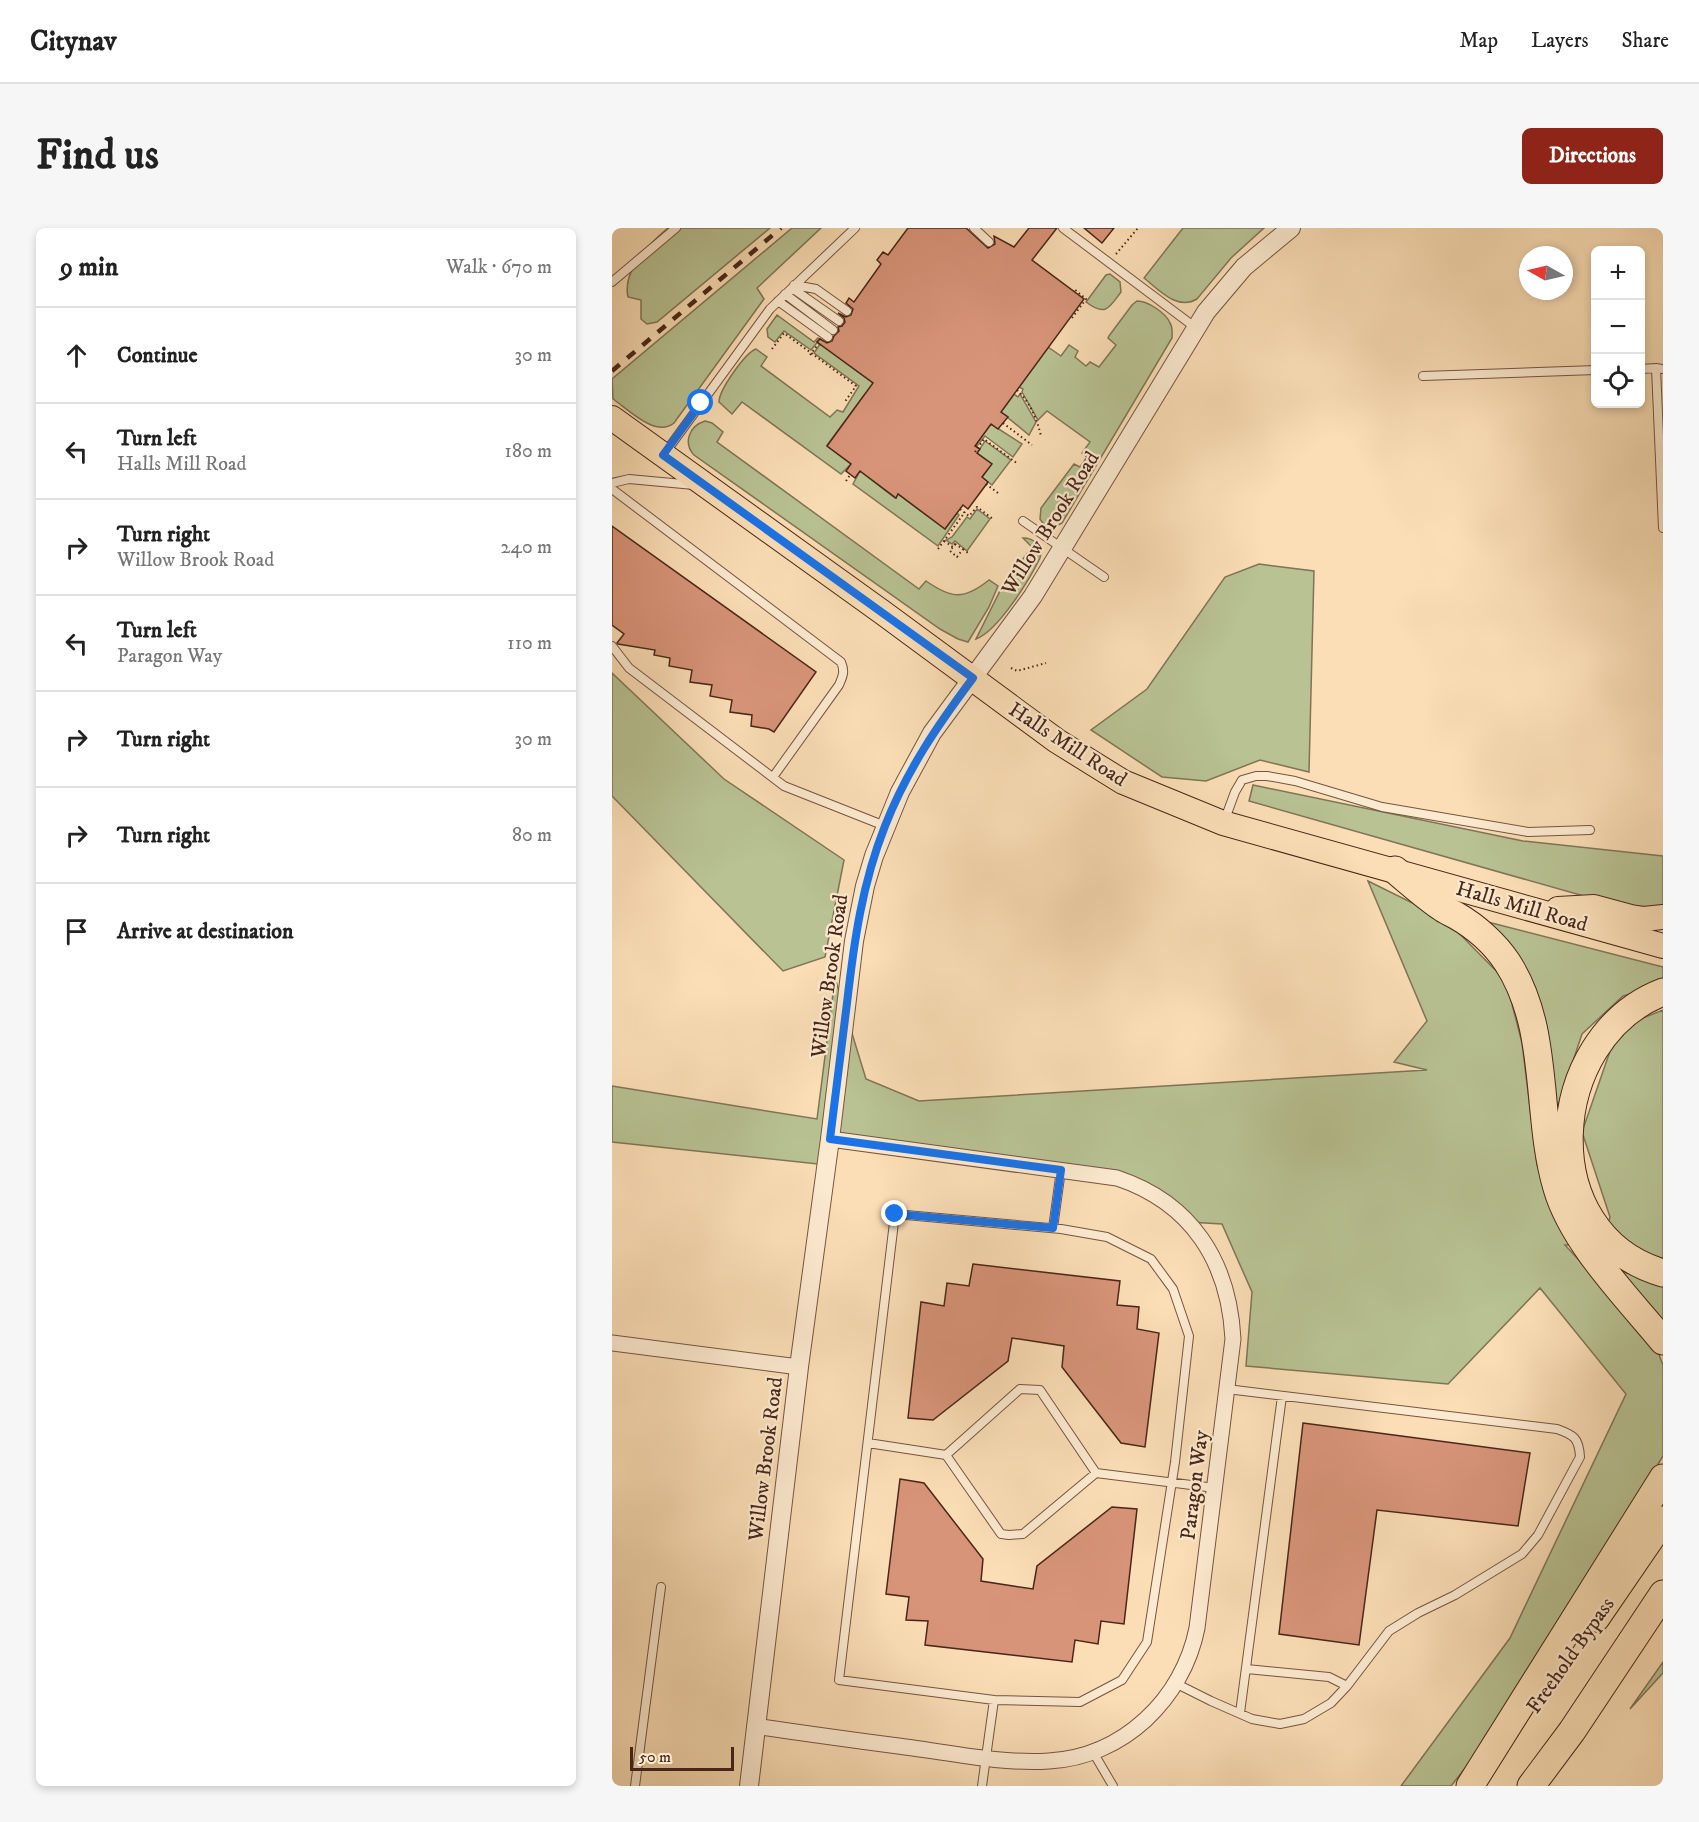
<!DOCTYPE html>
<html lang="en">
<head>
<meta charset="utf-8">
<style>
	:root { --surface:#fff; --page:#f6f6f6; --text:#222; --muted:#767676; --line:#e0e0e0; --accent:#8f2418 }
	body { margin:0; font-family:"IM FELL DW Pica",serif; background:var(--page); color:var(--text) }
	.controls { position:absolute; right:18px; top:18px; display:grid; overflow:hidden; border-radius:9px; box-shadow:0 3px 9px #0003 }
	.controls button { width:54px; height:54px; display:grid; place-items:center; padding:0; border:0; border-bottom:2px solid var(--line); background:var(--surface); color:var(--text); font:30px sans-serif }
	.compass { position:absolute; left:907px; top:18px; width:54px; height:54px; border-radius:50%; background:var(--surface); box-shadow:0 3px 9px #0003; rotate:278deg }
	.scale { position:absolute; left:18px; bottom:15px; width:104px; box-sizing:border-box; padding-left:6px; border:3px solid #492618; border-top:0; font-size:16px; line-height:21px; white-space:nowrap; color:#492618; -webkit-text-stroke:4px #fcead0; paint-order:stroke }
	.stop { position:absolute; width:18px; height:18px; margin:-14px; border:4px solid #1a73e8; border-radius:50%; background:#fff }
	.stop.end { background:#1a73e8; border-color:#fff; box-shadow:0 2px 6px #0008 }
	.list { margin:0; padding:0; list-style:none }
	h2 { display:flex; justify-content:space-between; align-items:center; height:78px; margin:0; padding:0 24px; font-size:26px }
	h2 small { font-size:20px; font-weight:400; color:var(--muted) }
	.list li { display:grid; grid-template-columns:39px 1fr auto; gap:18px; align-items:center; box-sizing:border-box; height:96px; padding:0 24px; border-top:2px solid var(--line) }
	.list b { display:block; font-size:22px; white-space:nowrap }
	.list p { margin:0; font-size:20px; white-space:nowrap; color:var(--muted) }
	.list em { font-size:20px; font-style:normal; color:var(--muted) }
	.icon { flex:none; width:33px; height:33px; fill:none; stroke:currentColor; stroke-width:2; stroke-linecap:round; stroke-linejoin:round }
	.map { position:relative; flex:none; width:1051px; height:1558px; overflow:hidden; border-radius:9px }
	header { display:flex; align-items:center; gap:36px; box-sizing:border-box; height:84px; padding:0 30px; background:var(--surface); border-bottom:2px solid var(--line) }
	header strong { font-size:28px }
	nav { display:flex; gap:33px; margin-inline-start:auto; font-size:21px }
	.intro { display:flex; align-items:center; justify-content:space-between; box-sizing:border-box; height:144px; padding:0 36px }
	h1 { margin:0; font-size:42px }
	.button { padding:15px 27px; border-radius:9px; background:var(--accent); color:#fff; font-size:21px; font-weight:700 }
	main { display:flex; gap:36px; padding:0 36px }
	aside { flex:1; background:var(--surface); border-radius:9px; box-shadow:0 3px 9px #0003 }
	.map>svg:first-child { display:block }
	.green { fill:#b8c293; stroke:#807456; stroke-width:1.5 }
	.building { fill:#d89479; stroke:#492618; stroke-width:1.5 }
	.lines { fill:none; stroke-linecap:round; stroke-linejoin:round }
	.service-casing { stroke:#765440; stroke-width:10 }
	.minor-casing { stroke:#765440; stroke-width:17 }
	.tertiary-casing { stroke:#765440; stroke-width:20 }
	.primary-casing { stroke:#492618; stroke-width:26 }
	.motorway-casing { stroke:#492618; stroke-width:29 }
	.path { stroke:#492618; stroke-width:2; stroke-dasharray:1.5 3; stroke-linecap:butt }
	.service { stroke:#fcead0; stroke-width:8 }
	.minor { stroke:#fcead0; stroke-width:15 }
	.tertiary { stroke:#fcead0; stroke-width:18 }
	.primary { stroke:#fbdeb6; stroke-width:24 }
	.motorway { stroke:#fbdeb6; stroke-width:27 }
	.rail { stroke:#492618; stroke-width:4.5; stroke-dasharray:10 10; stroke-linecap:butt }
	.route { stroke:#1a73e8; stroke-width:8 }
	.labels { text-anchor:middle; stroke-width:4.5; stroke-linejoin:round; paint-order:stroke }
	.street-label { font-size:21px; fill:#492618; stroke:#fcead0 }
</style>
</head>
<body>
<header>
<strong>Citynav</strong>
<nav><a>Map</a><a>Layers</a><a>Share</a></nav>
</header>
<div class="intro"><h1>Find us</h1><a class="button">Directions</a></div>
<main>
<aside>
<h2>9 min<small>Walk · 670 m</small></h2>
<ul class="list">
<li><svg class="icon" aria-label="ahead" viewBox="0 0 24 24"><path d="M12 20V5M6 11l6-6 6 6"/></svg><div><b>Continue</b></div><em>30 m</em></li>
<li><svg class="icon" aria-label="left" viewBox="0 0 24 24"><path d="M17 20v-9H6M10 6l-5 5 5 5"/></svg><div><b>Turn left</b><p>Halls Mill Road</p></div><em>180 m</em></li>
<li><svg class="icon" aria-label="right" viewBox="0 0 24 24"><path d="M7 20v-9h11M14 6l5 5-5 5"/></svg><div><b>Turn right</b><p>Willow Brook Road</p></div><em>240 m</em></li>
<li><svg class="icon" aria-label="left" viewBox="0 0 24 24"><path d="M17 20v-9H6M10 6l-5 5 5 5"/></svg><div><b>Turn left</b><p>Paragon Way</p></div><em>110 m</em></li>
<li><svg class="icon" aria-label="right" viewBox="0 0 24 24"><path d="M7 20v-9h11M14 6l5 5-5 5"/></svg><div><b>Turn right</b></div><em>30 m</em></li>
<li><svg class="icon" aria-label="right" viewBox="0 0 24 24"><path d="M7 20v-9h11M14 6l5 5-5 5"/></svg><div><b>Turn right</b></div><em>80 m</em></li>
<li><svg class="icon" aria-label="arrive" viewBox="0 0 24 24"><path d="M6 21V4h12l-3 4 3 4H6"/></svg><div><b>Arrive at destination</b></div></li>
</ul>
</aside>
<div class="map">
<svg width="1051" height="1558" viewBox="0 0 1051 1558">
	<rect width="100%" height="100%" fill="#fbdeb6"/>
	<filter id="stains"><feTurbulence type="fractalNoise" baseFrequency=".00333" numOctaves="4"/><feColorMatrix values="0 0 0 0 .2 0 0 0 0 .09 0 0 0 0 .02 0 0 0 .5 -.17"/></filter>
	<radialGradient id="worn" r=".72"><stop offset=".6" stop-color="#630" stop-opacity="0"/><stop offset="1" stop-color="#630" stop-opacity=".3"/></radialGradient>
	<path class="green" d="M56 0H158L45 94 35 96 29 91V72L16 69C10 42 37 16 56 0Z
		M180 0H209L145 60 152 71 62 195C44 210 17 182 1 171L0 151Z
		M571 0H652L619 30 585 71C565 83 546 61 532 50Z
		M498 46 508 54 509 64C497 80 494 89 474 74L494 47Z
		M525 73C536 73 554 85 558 95 561 100 560 105 560 110L450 295 443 299 433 298 428 291 429 280 462 236 468 239 475 229 470 225 478 214 435 183 426 192 410 164 411 161 407 159 436 119 449 128 457 117 466 123 463 129 474 138 478 134 487 139 504 117 496 110 497 108 520 77Z
		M165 87 202 114 206 110 208 111 199 122 172 103 163 114 156 109 155 101Z
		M208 116 279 168 253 166 215 217 239 236 229 246 130 174 120 186 107 174C107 162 133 125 144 121L155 129 149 138 218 189 225 182 231 184 247 158 202 125Z
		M402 166 406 169 408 166 424 194 417 207 389 184Z
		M93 193 100 195 111 204 105 214 307 361 314 353C340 371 352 372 377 352L386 358 377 379 356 414 346 411 328 401 82 227C71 215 77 198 93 193Z
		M379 196 410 216 401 229 373 208 365 218 363 217Z
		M373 213 399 232 380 257 370 249 379 236 365 225Z
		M248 243 283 270 286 266 333 301 345 285 347 287 326 318 241 256Z
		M365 281 378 291 355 323 343 313 340 316 334 312 340 309 355 289 358 291Z
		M411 310C422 310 431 318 428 330 418 351 386 403 364 411L390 359 420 319Z
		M647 336 702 343 697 544 648 532 594 553 550 549 479 502 535 461 613 349Z
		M0 445 112 551 232 632 213 729 171 743 0 568Z
		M641 557 911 613 1051 628V679L1007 678 637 573Z
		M756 653 833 691 894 753 910 815 925 937 962 1017H953L1042 1114 1051 1137V1228L884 1501 839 1558H789L898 1410 1014 1166 928 1060 836 1156 634 1138 640 1064 610 996 576 994 506 949 220 907 215 937 0 914V858L205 891 223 750 254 851 307 873 815 842 782 834 815 793Z
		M872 693 1051 739V757L1011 768 970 806 940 896 931 799Z
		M1051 782V1037L994 1002 998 989 970 904 1006 800Z
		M1007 1043 1051 1054V1096Z
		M1051 1434V1445L1018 1481Z"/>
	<path class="building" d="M296 0H354L376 20 383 16 382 8 402 19 417 0H445L420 32 472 71 389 184 396 189 386 201 379 196 363 218 368 221 365 225 380 236 370 249 376 254 356 281 351 277 333 301 286 266 284 270 248 243 243 250 234 243 239 236 215 218 261 155 205 114 208 111 215 115 220 113 222 108 227 103 226 99 230 98 233 94 232 90 226 85 234 89 239 87 241 81 234 75 237 70 242 74 269 36 265 32 271 24 276 27Z
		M472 0H502L490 15Z
		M0 298 204 444 162 504 157 501 139 498 140 487 118 484 120 472 98 468 100 457 78 454 80 442 57 438 58 430 42 427 43 422 6 416 5 415 12 406 0 397Z
		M361 1036 508 1053 505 1077 527 1079 525 1101 547 1105 533 1219 509 1215 450 1139 452 1118 400 1110 396 1133 321 1192 296 1190 309 1074 332 1078 335 1055 357 1058Z
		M691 1195 918 1225 906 1298 765 1282 747 1417 667 1406Z
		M288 1251 312 1255 371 1331 369 1353 421 1361 425 1338 500 1279 525 1281 512 1396 489 1393 486 1416 463 1412 460 1434 313 1417 316 1393 294 1392 297 1369 274 1366Z"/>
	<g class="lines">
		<g class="service-casing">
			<path id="service" d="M362 0 377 14
				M451 0 584 100
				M0 54 64 0
				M182 57 204 61 235 83
				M180 60 227 93
				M173 66 221 102
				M166 73 216 109
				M1028 141 1044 140
				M1051 141 1044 140 1051 300
				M811 148 984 142
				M53 225 158 81 243 0
				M0 255 17 251 82 257
				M0 261 229 434C233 443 231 448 227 457L161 549
				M411 293 492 349
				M0 418 17 440 172 558 273 598
				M613 591 623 564 630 552 644 548H655L683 553 770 579 916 604 978 602
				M283 986 449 1001 495 1009 539 1031 561 1061 577 1108 563 1234 535 1414 510 1452 468 1474 382 1472 227 1452Z
				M441 1000 449 942
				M256 1215 334 1227
				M484 1245 411 1306 397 1307 389 1306 334 1227 408 1161 428 1162 484 1245 603 1260
				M635 1441 717 1449 735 1458
				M565 1456 599 1473 640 1491 668 1496 692 1491 719 1475 735 1458 777 1403 806 1385 843 1367 910 1326 926 1307 968 1229C967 1210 962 1207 945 1201L615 1161
				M628 1485 670 1168
				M481 1524 501 1558
				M23 1558 49 1359
				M370 1558 382 1472"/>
		</g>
		<g class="minor-casing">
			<path id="minor" d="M0 1115 187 1139
				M143 1498C196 1506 249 1513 301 1520 344 1526 394 1536 437 1533 511 1529 571 1471 585 1400L621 1111C617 1034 580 975 505 950L218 911"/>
		</g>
		<g class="tertiary-casing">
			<path id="tertiary" d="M137 1558 187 1139 218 911 242 713 253 658 262 628 288 564 320 505 421 368 594 84 632 39 679 0"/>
		</g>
		<g class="primary-casing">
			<path id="primary" d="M0 190 270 384 445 513 511 554 611 595 1051 718
				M946 681 982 679 1019 689 1032 691 1051 689"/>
		</g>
		<g class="motorway-casing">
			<path id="motorway" d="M783 642C798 655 813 668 829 679 834 683 840 685 845 688 864 699 883 716 895 734 939 801 923 887 945 960 961 1015 1015 1069 1051 1113
				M1051 764C932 810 920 1007 1051 1045
				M984 1390 1051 1292
				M858 1558 1051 1250
				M919 1558 960 1503 1051 1366"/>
		</g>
		<path class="path" d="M504 26 526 0
			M460 90 474 71 462 61
			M160 121 172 105 244 158 232 175
			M198 127 207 115
			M405 162C418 174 425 191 429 208
			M391 195 420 217
			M363 224 372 211 406 236
			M234 253 238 247
			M374 256 386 265
			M348 281 357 288 365 279 381 291
			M332 313 341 319
			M343 316 351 321 345 329 338 323Z
			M326 321 353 284
			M351 321 356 325
			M399 440 405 443 434 435"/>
		<use href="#service" class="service"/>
		<use href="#minor" class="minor"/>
		<use href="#tertiary" class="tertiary"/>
		<use href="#primary" class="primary"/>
		<use href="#motorway" class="motorway"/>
		<path class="rail" d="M0 143 169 0"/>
	</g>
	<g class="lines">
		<path class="route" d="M89 175 51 227 361 450C325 498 295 542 273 598 250 656 242 714 235 775 229 820 224 866 218 911L449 942 441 1000 283 986"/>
	</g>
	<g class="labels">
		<g class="street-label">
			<text transform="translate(438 295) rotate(-58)" y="7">Willow Brook Road</text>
			<text transform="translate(456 516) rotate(33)" y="7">Halls Mill Road</text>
			<text transform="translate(910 678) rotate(16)" y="7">Halls Mill Road</text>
			<text transform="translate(217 748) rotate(-82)" y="7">Willow Brook Road</text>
			<text transform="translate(153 1231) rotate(-83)" y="7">Willow Brook Road</text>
			<text transform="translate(582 1257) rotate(-83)" y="7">Paragon Way</text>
			<text transform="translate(958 1427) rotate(-55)" y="7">Freehold Bypass</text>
		</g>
	</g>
	<rect width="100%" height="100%" filter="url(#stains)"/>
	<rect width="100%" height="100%" fill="url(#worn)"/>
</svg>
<div class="controls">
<button>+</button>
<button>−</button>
<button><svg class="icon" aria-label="locate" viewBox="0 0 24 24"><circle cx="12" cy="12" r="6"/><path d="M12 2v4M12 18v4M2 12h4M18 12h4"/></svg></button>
</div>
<svg class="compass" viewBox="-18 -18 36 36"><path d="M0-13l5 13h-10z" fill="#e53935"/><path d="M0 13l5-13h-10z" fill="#767676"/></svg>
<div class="scale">50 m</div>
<div class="stop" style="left:89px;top:175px"></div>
<div class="stop end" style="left:283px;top:986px"></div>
</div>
</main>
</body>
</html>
